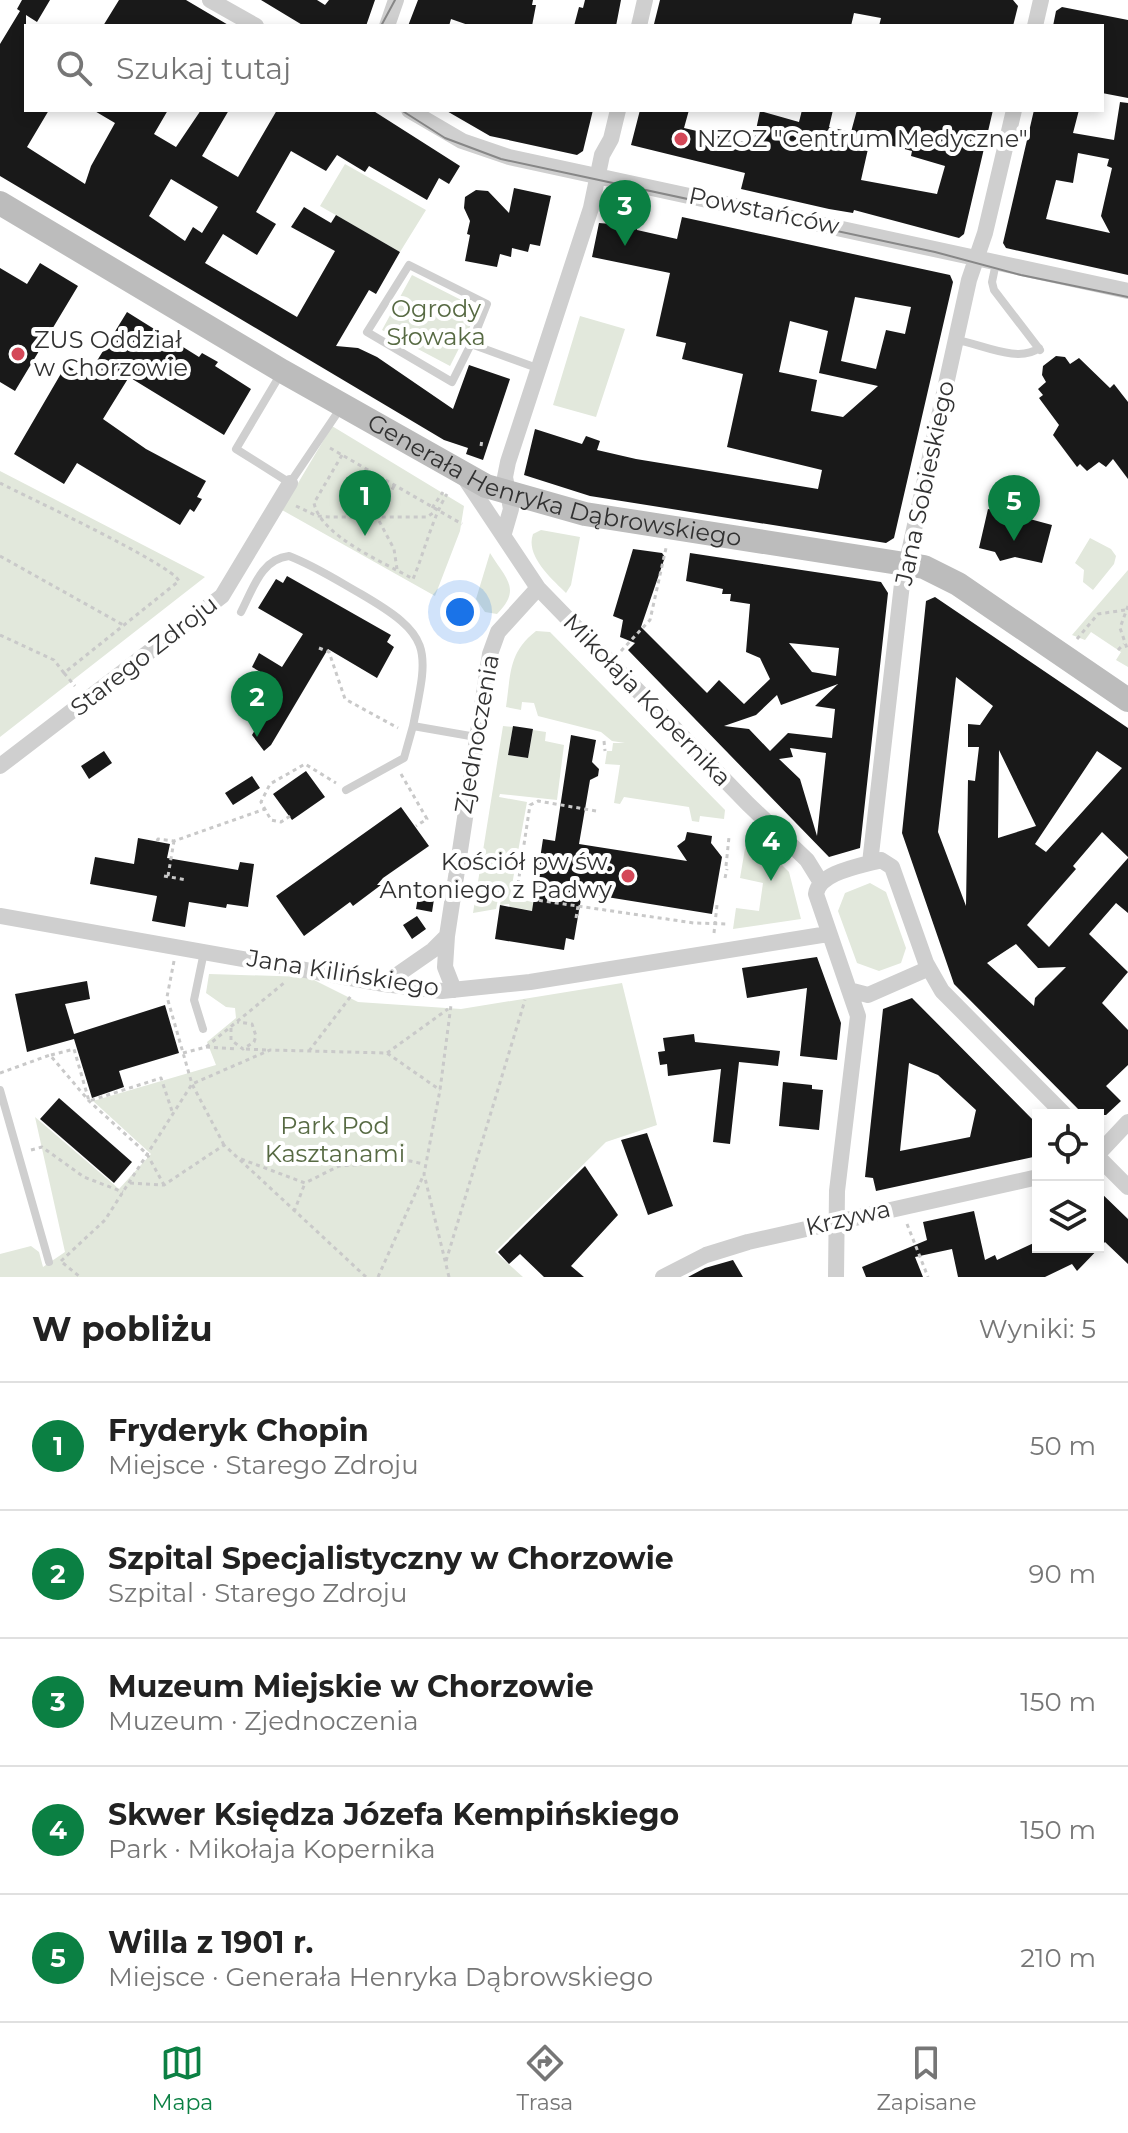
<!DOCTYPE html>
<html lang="pl">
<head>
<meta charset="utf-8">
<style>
	:root { --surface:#fff; --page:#f2f2f2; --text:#222; --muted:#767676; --line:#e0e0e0; --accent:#0b8043 }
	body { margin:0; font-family:Montserrat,sans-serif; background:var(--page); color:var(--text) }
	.controls { position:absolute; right:24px; bottom:24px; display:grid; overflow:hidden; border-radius:0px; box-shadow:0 4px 12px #0003 }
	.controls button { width:72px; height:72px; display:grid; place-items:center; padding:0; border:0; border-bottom:2px solid var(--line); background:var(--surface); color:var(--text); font:40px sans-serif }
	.you { position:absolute; left:460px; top:612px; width:28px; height:28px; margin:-20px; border:6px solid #fff; border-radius:50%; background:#1a73e8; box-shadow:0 0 0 12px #1a73e833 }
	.badge { display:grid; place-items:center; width:52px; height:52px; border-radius:50%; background:var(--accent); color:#fff; font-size:26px; font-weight:700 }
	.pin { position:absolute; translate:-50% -66px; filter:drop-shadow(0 2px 4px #0008) }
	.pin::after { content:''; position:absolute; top:42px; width:28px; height:24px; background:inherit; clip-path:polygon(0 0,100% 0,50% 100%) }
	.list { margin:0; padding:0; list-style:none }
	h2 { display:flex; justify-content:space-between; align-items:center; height:104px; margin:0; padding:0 32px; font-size:34px }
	h2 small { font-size:26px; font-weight:400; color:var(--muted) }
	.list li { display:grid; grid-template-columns:52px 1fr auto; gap:24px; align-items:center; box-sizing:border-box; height:128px; padding:0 32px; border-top:2px solid var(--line) }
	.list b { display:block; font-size:30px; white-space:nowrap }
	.list p { margin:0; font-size:26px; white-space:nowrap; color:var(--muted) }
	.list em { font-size:26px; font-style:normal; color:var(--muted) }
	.icon { flex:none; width:44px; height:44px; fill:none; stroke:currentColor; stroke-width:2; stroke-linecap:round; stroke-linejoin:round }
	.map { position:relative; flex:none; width:1128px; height:1277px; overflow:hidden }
	.search { position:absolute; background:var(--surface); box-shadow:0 4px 12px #0003; left:24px; right:24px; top:24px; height:88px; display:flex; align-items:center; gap:20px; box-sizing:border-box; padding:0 28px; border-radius:0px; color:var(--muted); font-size:30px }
	.sheet { height:744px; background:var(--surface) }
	nav { display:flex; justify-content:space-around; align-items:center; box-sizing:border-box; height:112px; border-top:2px solid var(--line); background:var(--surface); font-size:22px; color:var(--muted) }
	nav a { display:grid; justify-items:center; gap:4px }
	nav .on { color:var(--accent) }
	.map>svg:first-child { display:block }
	.green { fill:#e2e8dc }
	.building { fill:#191919; fill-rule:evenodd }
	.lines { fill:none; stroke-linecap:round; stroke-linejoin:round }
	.path { stroke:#c9c9c9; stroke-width:3; stroke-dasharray:4 4; stroke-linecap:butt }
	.lane { stroke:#cfcfcf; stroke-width:8 }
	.street { stroke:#cfcfcf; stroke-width:16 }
	.secondary { stroke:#bcbcbc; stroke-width:24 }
	.tram { stroke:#878787; stroke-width:2 }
	.poi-dot { fill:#d44858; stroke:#fff; stroke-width:3 }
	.labels { text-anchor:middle; stroke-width:8; stroke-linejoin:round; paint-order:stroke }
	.poi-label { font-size:24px; fill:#323232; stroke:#fff; text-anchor:start }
	.street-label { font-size:24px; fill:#323232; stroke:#fff }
	.park-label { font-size:24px; fill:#576a43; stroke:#fff }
</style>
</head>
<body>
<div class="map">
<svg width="1128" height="1277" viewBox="0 0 1128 1277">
	<rect width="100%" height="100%" fill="#fff"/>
	<path class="green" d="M345 164 426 210 400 252 320 206Z
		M412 275 479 309 450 366 382 330Z
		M580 316 625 329 596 417 553 405Z
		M332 426 464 506 460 531 435 596 282 510Z
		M0 471 205 577 0 737Z
		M541 530 580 537 571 585 566 593C552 579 525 556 533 534Z
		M1090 538 1111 549 1116 556 1114 564 1093 590 1083 582 1084 570 1075 563Z
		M490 553C506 579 522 589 497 614L485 612 476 599Z
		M1128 570V667L1116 660 1121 652 1091 632 1085 640 1072 635Z
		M536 631 550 632 725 810 724 819 700 816 699 822 692 821 689 807 624 797 620 804 614 803 620 765 605 764 607 751H612L613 743H625L612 741 601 732 538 716 534 703 522 702 521 710 506 707C511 674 508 653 536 631Z
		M503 726 513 727 508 755 528 758 533 730 546 732 545 741 564 745 557 800 500 794 499 797 527 802 510 896 546 906 535 911 510 907 509 904 500 905 501 900 498 899 496 909 473 913Z
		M748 831 789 872 801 919 733 929 736 908 759 911 763 883 740 878Z
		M870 883 886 892 906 948 901 963 879 971 857 963 838 911 845 893Z
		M209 974 308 977 358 1002 461 1009 622 983 657 1125 606 1142 495 1252 523 1277H0V1254L31 1246 39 1252 43 1267 65 1252 35 1117 119 1189 151 1154 93 1101 216 1065 207 1042 236 1018 235 1008 226 1007 206 993Z"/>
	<path class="building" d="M22 0H50L37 22 26 15V110H49L27 147 85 184 91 166 115 123 93 110H168L154 134 176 147 201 110H229L202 156 238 177 277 110H372L460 166 449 184 439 178 427 200 369 166 365 172 337 155 326 171 291 151 256 212 276 224 257 255 223 234 205 263 297 317 335 251 291 227 304 207 331 223 336 215 400 252 376 294 369 290 336 346 358 348 377 357 453 409 469 365 510 379 483 460 466 454 468 448 444 440 0 176V44L20 11 17 9ZM171 179 218 207 202 233 193 227 185 241 149 216Z
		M119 0H186L230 26H103Z
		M261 0H317L325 5 329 0H375L366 26H304Z
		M418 0H533L532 5H536L532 26H471L451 19 449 26H408Z
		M585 0H621L616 26H574L579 7 583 8Z
		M660 0H1013L1018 6 1013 26H879L881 18 854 13 851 26H664L654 24Z
		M1062 7 1128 20V98L1102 93V26H1053L1056 11Z
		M1120 102 1128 103V275L1006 248 1003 243 1034 110H1079L1073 133 1114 140ZM1078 153 1109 159 1107 166 1112 168 1101 216 1110 233 1046 219 1056 180 1073 183Z
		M445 110H593L583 151 577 155 490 136Z
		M640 110H689L684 128 753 144 760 111 799 122 802 110H833L829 127 851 132 857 110H993L964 234 959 238 854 210 853 213 829 209 741 189 745 173 631 145ZM870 140 912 151 911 156 945 166 937 194 861 180Z
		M514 188 551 196 540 246 530 244 528 252 512 248 511 257 500 254 497 267 465 261 470 235 467 234 470 221 464 208 465 197 476 190 488 191 509 213Z
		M682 217 950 275 953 282 894 538 886 543 590 496 524 475 535 429 582 444 586 436 600 441 597 450 636 459 818 489 822 470 727 447 743 374 682 359 686 343 656 336 670 273 592 257 599 223 637 226V230L677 239ZM855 297 911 307 905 334 886 330 876 369 841 361ZM790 321 828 331 819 373 878 386 843 417 811 411 817 380 779 372Z
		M40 263 78 286 15 391 0 382V268L27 284Z
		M127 312 199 357 202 353 218 362 215 366 251 389 224 435 129 377 103 419 146 449 206 481 197 497 202 499 194 512 190 509 180 525 77 463 64 484 14 454 66 365 87 377Z
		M1056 356 1065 357 1070 364 1079 358 1110 388 1114 384 1128 402V479L1113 459 1106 467 1099 462 1087 471 1080 464 1077 467 1053 435 1059 425 1039 398 1043 395 1038 389 1046 382 1042 375 1043 366Z
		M1017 504 1027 512 1026 518 1052 525 1042 563 1015 557 1000 561 995 552 979 548 988 509 998 511 999 506Z
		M633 549 662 553 665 557 641 627 707 693 719 680 744 704 770 679 760 658 746 652 750 604 730 601 731 594H722L723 589 686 581 690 553 881 582 888 593 860 848 829 857 628 650 635 643 620 637 623 620 613 616ZM789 643 839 648 836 676 812 672ZM838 684 815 706 835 709 832 738 788 733 770 751 749 729 724 726 756 715 777 695 781 705ZM790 748 826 753 817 836 800 779 779 759 793 757Z
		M287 576 391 635 387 642 394 647 377 678 328 649 271 745 264 751 252 735 261 720 256 717 260 711 257 709 274 680 252 667 259 653 282 667 303 634 258 608 276 579 283 583Z
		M935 597 1128 728V857L1102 832 1073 866 1076 869 1027 925 1049 947 1128 858V913L1116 903 1089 934 1128 972 1102 1003 1128 1030V1065L1106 1086 1121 1101 1106 1115H1084L954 984 902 833 926 601ZM956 677 993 706 980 725 968 724V747H979L975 781 968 780 966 906 938 832ZM999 750 1036 826 998 838ZM1097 751 1122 768 1046 852 1035 844ZM1016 944 1038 968 1066 967 1035 998 1034 1006 987 963Z
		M513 726 533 729 528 758 508 755Z
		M571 735 596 740 592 762 599 769 598 776 590 780 579 844 687 861 677 846 685 840 687 832 712 836 711 843 722 857 712 914 582 893 574 940 566 938 564 950 495 939 500 905 532 911 543 839 555 841Z
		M104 751 112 763 89 779 81 766Z
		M306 771 325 797 292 820 273 794Z
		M252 776 260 788 233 805 225 793Z
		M401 807 429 846 383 878 377 885H381L353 906 350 902 304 936 276 896Z
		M138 838 170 844 167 858 238 870 240 862 254 864 248 907 227 904 226 908 189 902 185 927 152 921 157 896 90 884 95 857 134 864Z
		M419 891 435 893 432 912 416 909Z
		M417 916 426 929 412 939 403 925Z
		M817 957 841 1023 837 1060 800 1056 807 988 747 998 742 968Z
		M87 981 90 999 65 1004 74 1034 165 1005 179 1053 119 1071 124 1087 92 1098 74 1039 27 1052 15 994Z
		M912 998 1038 1125V1156L876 1191 873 1178 865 1177 883 1009ZM909 1063 938 1075 976 1110 970 1137 900 1151Z
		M694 1034 695 1042 780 1051 778 1066 739 1062 730 1144 713 1142 721 1069 668 1076 667 1064 660 1065 658 1052 665 1051 663 1038Z
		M783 1082 812 1085V1089L823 1090 819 1130 779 1126Z
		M59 1098 132 1162 114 1183 40 1119Z
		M647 1133 673 1206 648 1215 621 1140Z
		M585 1166 618 1215 571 1266 584 1277H544L520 1254 509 1264 498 1252Z
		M1098 1190 1128 1219V1264L1105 1242 1077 1271 1072 1264 1045 1277H958L952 1249 915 1257 923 1277H866L862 1267 927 1240 923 1222 974 1211 985 1260 995 1255 997 1260 1038 1241V1247H1098Z
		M733 1260 743 1277H688L705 1268Z"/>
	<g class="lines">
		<path class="path" d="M627 212 629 225 636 213
			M481 446 482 440
			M330 448 462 524
			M342 455 314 503C321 537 384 562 413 579 424 553 433 516 447 494
			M0 483C27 497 171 564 179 581L64 673 54 660 0 635
			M394 486 377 517 394 549 397 569
			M296 506 317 516 330 517H427L436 511
			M432 508 443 492
			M0 556 125 626
			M1128 606 1120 628 1128 651
			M1077 639 1098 614 1125 610
			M319 648 329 652 345 699 398 728
			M1118 650 1124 644
			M621 651 650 620 666 548
			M64 673 75 686
			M604 741 605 751
			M401 774 427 819 416 826
			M596 811 538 801 530 805 516 897 694 923 728 924
			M290 816 281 822 271 820 261 802 270 784 305 764 336 783
			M157 841 158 839 174 841 265 809
			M726 866 729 837
			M164 876 187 880
			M168 876 174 841
			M725 878 727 869
			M576 918 578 906
			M714 933 717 905
			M174 961 167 997 192 1084 224 1145
			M231 1028V1040L243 1049 254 1042 256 1036 252 1024 237 1022
			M206 1047 238 1049
			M246 1049 266 1050
			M309 1051 351 996
			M183 1053 206 1047 284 983
			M387 1053 448 1009
			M51 1055 74 1049 89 1101 161 1078 173 1114
			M0 1073 50 1055 89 1101 147 1154 164 1185
			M31 1150 42 1147 84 1177 123 1192
			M241 1159 305 1183 339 1166 410 1161 424 1164
			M130 1183 164 1185 224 1145 366 1277
			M294 1212 305 1183
			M907 1224 928 1277
			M61 1261 105 1220 192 1084 270 1050 387 1053 440 1090
			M446 1261 525 1000
			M63 1263 80 1277
			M378 1277 424 1174
			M449 1277 424 1174 440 1090 451 1005"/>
		<path class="lane" d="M996 263 992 282 994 290 1040 350
			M956 340C979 343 1018 364 1039 348
			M471 344 487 304 409 265 367 332 452 382 471 344 537 368
			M280 375 236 449 290 483 342 406
			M241 612C253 589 261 559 289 556 315 566 338 581 361 594 433 636 429 648 413 726
			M346 790 404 758 413 726 476 737
			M203 1029 194 1000 204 952
			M0 1090 49 1262"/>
		<path class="street" d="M210 0 256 26
			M387 26 396 0
			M639 26 645 0
			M1035 26 1041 0
			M409 110 462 141 509 157 1128 291
			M464 477 538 588 748 804 807 860 820 881
			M504 533 511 509 505 477 508 462 591 208 602 155 611 139 618 110
			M0 766 222 596 290 483
			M881 860 892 867 926 963 925 970 868 995 849 990 816 894C819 872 861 866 881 860Z
			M870 863 902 584 969 280 985 233 1014 110
			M0 916 384 984 442 991 530 982 828 934
			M926 963 942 991 1065 1115
			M384 984 433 950 447 936
			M454 990 445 967 447 936 490 654 498 632 538 588
			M1098 1154 1128 1122
			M1098 1157 1128 1187
			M663 1277 706 1255 748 1242 1038 1177
			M836 1277 837 1191 858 1016 849 990"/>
		<path class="secondary" id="s1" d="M0 203 282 371 486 486 585 514 924 567 958 584 1128 700"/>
		<path class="tram" d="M381 26 395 0
			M401 110 445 138 501 159 935 252 1021 275 1128 297"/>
	</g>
	<g class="poi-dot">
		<circle cx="681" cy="139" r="8"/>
		<circle cx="18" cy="354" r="8"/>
		<circle cx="628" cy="876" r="8"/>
	</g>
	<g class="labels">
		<g class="poi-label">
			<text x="697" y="147">NZOZ "Centrum Medyczne"</text>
			<text x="34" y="348">ZUS Oddział<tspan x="34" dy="28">w Chorzowie</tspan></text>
			<text x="612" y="870" text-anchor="end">Kościół pw św.<tspan x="612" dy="28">Antoniego z Padwy</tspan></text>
		</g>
		<g class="street-label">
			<text transform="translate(764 211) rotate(12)" y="8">Powstańców</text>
			<text dy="8" stroke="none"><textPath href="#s1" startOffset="626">Generała Henryka Dąbrowskiego</textPath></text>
			<text transform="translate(925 483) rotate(-78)" y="8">Jana Sobieskiego</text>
			<text transform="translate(144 656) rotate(-38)" y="8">Starego Zdroju</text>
			<text transform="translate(647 700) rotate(46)" y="8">Mikołaja Kopernika</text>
			<text transform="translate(477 734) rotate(-80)" y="8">Zjednoczenia</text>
			<text transform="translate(343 973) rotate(9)" y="8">Jana Kilińskiego</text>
			<text transform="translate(848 1218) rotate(-13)" y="8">Krzywa</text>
		</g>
		<g class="park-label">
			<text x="436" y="317">Ogrody<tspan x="436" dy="28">Słowaka</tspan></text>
			<text x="335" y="1134">Park Pod<tspan x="335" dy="28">Kasztanami</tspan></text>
		</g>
	</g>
</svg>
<div class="controls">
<button><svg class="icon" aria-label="locate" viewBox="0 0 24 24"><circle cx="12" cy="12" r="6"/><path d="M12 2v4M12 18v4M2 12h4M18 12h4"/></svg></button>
<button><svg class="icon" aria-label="layers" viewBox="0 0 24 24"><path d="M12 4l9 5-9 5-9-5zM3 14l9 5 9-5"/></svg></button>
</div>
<div class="you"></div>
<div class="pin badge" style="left:365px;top:536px">1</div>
<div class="pin badge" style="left:257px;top:737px">2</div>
<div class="pin badge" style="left:625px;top:246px">3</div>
<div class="pin badge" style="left:771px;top:881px">4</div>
<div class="pin badge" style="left:1014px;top:541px">5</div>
<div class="search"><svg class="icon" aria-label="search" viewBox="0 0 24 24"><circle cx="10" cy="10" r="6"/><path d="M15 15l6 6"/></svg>Szukaj tutaj</div>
</div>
<section class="sheet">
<h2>W pobliżu<small>Wyniki: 5</small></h2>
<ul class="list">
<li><span class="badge">1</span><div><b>Fryderyk Chopin</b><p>Miejsce · Starego Zdroju</p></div><em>50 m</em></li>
<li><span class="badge">2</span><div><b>Szpital Specjalistyczny w Chorzowie</b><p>Szpital · Starego Zdroju</p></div><em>90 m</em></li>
<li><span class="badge">3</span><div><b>Muzeum Miejskie w Chorzowie</b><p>Muzeum · Zjednoczenia</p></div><em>150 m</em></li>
<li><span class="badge">4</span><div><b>Skwer Księdza Józefa Kempińskiego</b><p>Park · Mikołaja Kopernika</p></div><em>150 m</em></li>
<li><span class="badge">5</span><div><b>Willa z 1901 r.</b><p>Miejsce · Generała Henryka Dąbrowskiego</p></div><em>210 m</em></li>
</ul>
</section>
<nav>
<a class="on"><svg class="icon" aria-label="map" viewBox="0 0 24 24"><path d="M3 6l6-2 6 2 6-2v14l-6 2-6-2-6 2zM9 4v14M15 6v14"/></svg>Mapa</a>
<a><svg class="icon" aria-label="directions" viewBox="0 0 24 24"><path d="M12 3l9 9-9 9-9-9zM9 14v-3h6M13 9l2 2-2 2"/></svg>Trasa</a>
<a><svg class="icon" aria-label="saved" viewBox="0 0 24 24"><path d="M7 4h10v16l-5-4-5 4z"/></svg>Zapisane</a>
</nav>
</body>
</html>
